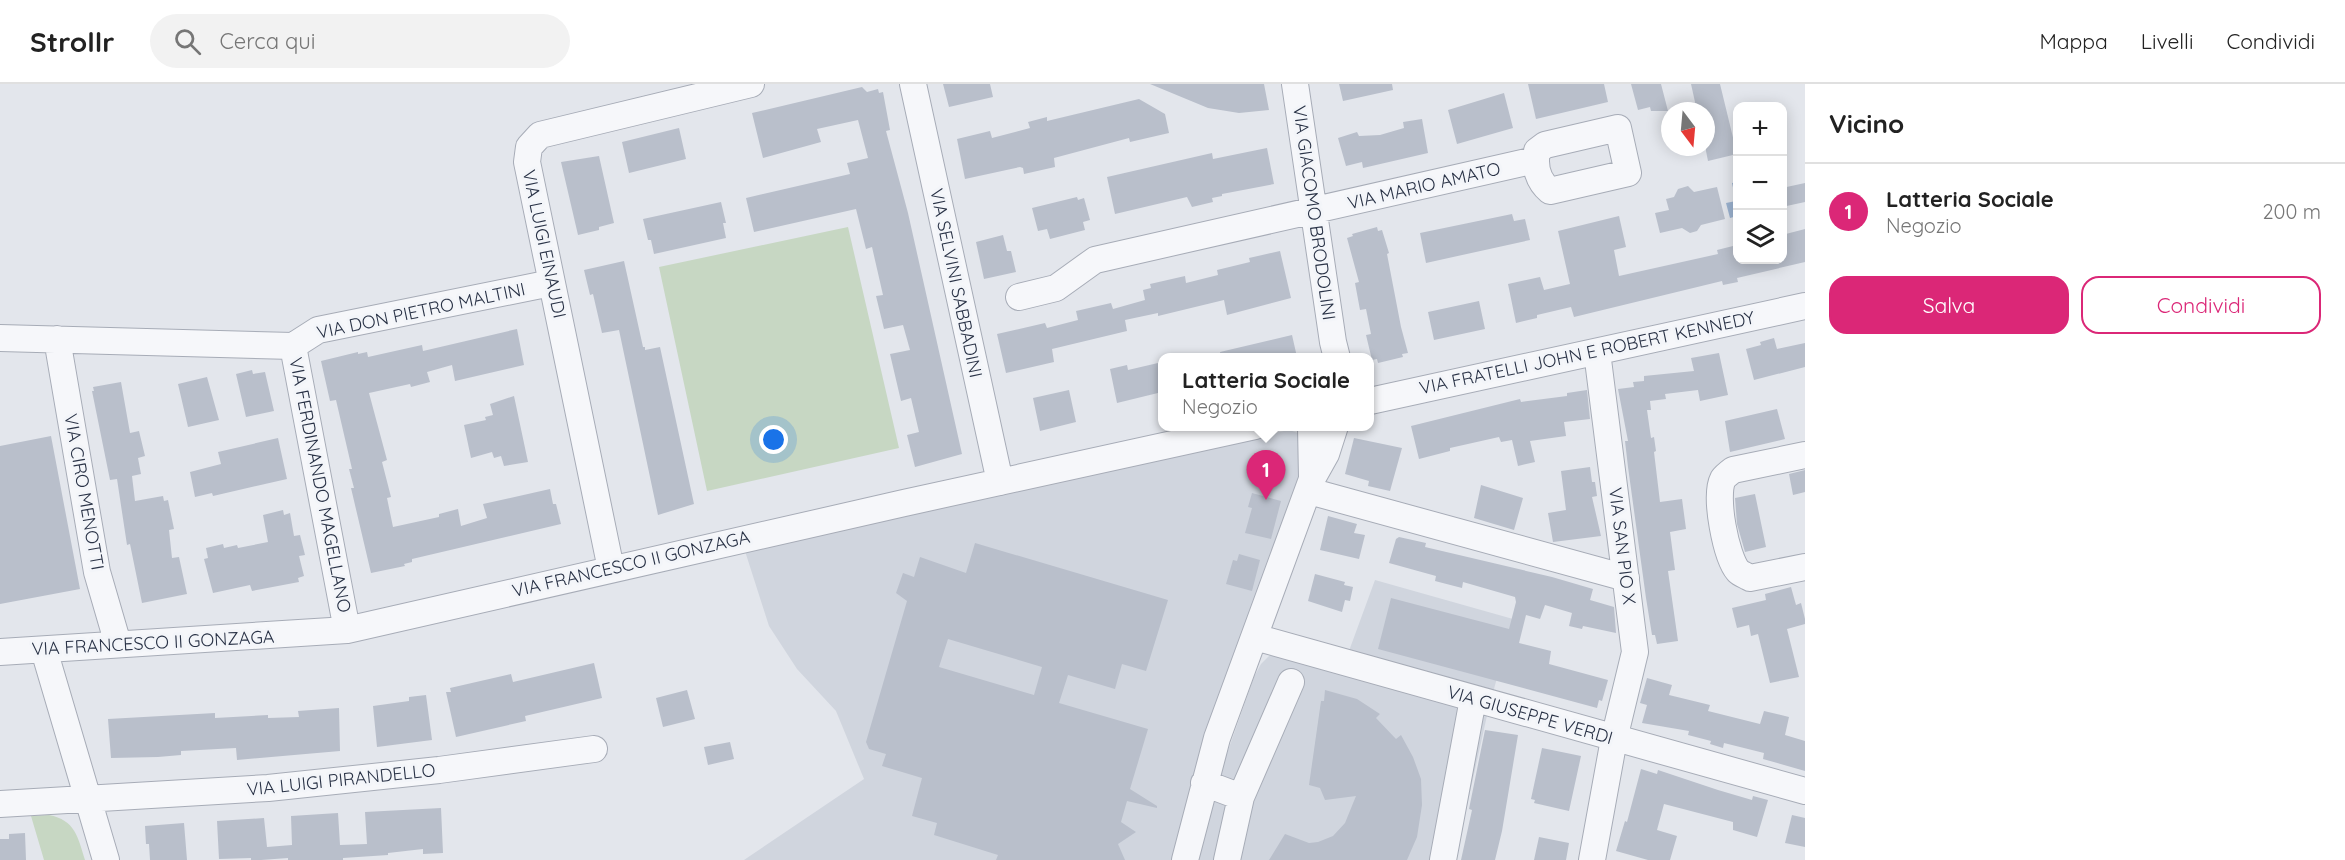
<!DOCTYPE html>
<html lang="it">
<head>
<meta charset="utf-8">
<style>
	:root { --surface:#fff; --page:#f2f2f2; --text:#222; --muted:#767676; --line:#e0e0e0; --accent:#db2777 }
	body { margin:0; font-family:Quicksand,sans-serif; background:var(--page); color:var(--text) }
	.controls { position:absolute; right:18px; top:18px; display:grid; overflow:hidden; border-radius:12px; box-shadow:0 3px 15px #0003 }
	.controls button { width:54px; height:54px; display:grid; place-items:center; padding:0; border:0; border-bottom:2px solid var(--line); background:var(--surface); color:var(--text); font:30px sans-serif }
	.compass { position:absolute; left:1661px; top:18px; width:54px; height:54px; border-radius:50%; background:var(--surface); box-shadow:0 3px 15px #0003; rotate:164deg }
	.you { position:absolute; left:774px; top:356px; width:21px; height:21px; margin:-15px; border:4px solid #fff; border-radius:50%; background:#1a73e8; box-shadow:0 0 0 9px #1a73e833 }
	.badge { display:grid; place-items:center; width:39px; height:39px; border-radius:50%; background:var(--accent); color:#fff; font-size:20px; font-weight:700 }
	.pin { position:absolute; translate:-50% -50px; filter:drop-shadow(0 2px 3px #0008) }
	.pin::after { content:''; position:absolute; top:32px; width:21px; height:18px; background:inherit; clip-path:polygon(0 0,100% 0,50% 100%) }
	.popup { position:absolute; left:1158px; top:269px; width:216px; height:78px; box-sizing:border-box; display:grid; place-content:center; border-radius:12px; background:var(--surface); filter:drop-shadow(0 2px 4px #0005); font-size:20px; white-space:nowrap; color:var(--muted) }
	.popup b { font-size:22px; color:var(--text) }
	.popup::after { content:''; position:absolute; left:50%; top:100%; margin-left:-12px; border:12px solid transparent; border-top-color:var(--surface) }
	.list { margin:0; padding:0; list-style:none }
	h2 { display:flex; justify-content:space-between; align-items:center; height:78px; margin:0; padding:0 24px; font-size:26px }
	h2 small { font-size:20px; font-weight:400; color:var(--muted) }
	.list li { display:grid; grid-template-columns:39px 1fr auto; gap:18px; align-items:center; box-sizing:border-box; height:96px; padding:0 24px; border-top:2px solid var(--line) }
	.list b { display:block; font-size:22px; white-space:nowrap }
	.list p { margin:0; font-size:20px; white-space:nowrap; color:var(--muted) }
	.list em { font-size:20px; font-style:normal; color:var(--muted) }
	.actions { display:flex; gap:12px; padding:18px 24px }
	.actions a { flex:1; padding:14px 0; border:2px solid var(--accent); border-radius:18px; text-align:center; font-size:21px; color:var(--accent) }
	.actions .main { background:var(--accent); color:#fff }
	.icon { flex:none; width:33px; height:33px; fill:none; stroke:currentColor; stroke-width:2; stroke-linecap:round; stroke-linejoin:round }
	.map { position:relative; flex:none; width:1805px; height:776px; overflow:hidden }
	header { display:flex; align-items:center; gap:36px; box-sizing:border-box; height:84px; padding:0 30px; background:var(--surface); border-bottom:2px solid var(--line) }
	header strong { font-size:28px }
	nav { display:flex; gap:33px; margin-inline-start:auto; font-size:21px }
	.search { width:420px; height:54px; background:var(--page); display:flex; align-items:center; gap:15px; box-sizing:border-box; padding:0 21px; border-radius:33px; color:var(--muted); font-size:22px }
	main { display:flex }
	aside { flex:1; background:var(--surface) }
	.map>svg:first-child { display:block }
	.built { fill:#d0d5de }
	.green { fill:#c7d7c3 }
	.water { fill:#9bb2cf }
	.building { fill:#b9bfcb; fill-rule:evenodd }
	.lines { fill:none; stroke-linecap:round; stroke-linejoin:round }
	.minor-casing { stroke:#a7acb7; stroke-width:28 }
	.minor { stroke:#f6f7fa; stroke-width:26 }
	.labels { text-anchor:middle; stroke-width:6; stroke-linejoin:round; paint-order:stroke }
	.street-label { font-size:18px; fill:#293246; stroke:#f3f5f9 }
</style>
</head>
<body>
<header>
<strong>Strollr</strong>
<div class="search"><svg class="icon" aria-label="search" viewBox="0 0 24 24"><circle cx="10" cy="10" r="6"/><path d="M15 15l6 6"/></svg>Cerca qui</div>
<nav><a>Mappa</a><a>Livelli</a><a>Condividi</a></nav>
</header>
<main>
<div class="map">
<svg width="1805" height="776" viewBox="0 0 1805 776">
	<rect width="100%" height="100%" fill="#e3e6ec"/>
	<path class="built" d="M1289 346 1298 349 1305 376 1213 651 1181 776H744L864 695 836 627 797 585 769 542 744 464Z
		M1375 496 1513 535 1488 627 1455 776H1199L1218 695 1254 593 1261 580 1269 572 1279 571 1342 586Z"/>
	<path class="green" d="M848 143 899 364 707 407 659 183Z
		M49 731C75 736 78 753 85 776H44L31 732Z"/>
	<path class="water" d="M1737 98V132L1730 134 1726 119 1736 117 1732 99Z"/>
	<path class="building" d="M943 0H990L993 13 949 23Z
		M1150 0H1264L1269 26 1239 29 1208 24Z
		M1339 0H1392L1393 6 1343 17Z
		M1528 0H1604L1608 18 1536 35Z
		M1631 0H1661L1668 27H1651L1650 23 1638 26Z
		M1691 0H1720L1737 70 1708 77 1706 67V27H1697Z
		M862 3 867 8 878 5 879 9 883 8 890 46 886 47 908 129 962 370 915 383 907 351 919 348 911 314 901 317 890 270 910 266 903 241 884 245 876 212 883 211 872 163 866 165 856 125 754 148 746 114 850 90 847 79 868 74 858 36 817 45 821 58 763 74 752 29Z
		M1504 9 1513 44 1457 60 1448 26Z
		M1139 15 1165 30 1169 49 1130 58 1129 54 1054 74 1055 83 1024 90 1023 84 1020 83 965 95 957 55 990 47 992 54 1030 44 1028 38 1047 33V37Z
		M1422 35 1428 69 1363 84 1362 78 1346 82 1338 54 1357 48 1359 52 1380 51 1404 44 1403 38Z
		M679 44 686 75 629 89 622 58Z
		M1267 64 1274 100 1222 110V112L1212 114 1213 118 1192 123 1187 113 1115 130 1107 93 1212 69 1213 75Z
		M599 72 614 139 599 143V146L578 151 561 78Z
		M1805 99V118L1782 123V104Z
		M1688 102 1694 108 1717 103 1725 135 1701 141 1697 147 1690 149 1682 144 1660 149 1655 129 1669 126 1666 115 1674 113 1678 105Z
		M1077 113 1078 116 1084 114 1090 136 1083 138 1085 146 1050 155 1047 145 1038 147 1032 124Z
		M721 118 726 139H723L726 154 654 170 651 156H648L643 135Z
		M1512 130 1514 137 1525 135 1530 156 1426 179 1420 149Z
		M1619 132 1626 163 1614 166 1619 192 1718 170 1717 166 1737 161V176H1782V151L1805 145V178L1737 194 1738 198 1723 201 1722 197 1574 233 1571 223 1537 231V234L1516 239 1508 200 1540 193 1544 206 1570 200 1558 147Z
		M1377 143 1378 147 1382 146 1389 169 1387 170 1401 243 1408 269 1402 270 1403 273 1378 279 1377 275 1372 276 1366 251 1371 250 1366 225 1360 226 1355 199 1359 198 1347 154 1353 152 1352 150Z
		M1003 151 1007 167H1011L1016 188 984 195 976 158Z
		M1280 167 1291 214 1227 231 1224 216 1158 232V229L1125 236 1127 247 1052 265 1054 278 1006 289 997 250 1045 239 1047 244 1078 236 1076 227 1111 219 1113 225 1145 216 1143 206 1151 204 1150 200 1185 192 1186 199 1218 191 1217 186 1250 178 1249 174Z
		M624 177 643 263H645V266L660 263 694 420 658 431 619 246 602 249 593 210 590 211 584 186Z
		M1479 217 1485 245 1434 256 1428 228Z
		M517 245 524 281 455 297 452 281 427 288 430 298 411 303 410 300 369 309 387 376 382 378 391 413 387 414 393 443 439 433V430L458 425 461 442 487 434 483 420 550 405 553 420H556L561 440 412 475V478L404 480 405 482 371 489 351 404H354L349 385H352L336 316 330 317 321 277 358 268V270L367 268 368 273 422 261 423 267Z
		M1292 251 1297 273H1221L1220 268Z
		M1774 254 1777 265 1805 259V283L1754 296 1746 265 1761 261 1760 258Z
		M1719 269 1728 311 1700 317 1698 306 1665 310 1666 315 1650 317 1651 326H1647L1651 354 1654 353 1656 367 1654 368 1660 418 1682 415 1686 445 1670 448 1675 486 1668 487 1678 557 1657 560 1655 551H1652L1646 514 1628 383 1625 357H1628L1618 305 1634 303 1633 298 1644 297V292L1694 287 1691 274Z
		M1158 279 1162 308 1117 319 1110 285 1127 281 1128 286Z
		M252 286 253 290 265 288 274 327 246 333 236 290Z
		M207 293 219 336 188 343 178 300Z
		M121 298 130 349 139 347 145 372 138 374 141 390 132 392 135 417 163 412 164 417 168 416 174 445 169 446 172 474 179 473 187 510 142 519 130 460 127 461 117 395 110 396 92 307H94L93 303Z
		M1069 306 1076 338 1040 347 1033 314Z
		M1587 306 1590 335 1564 338 1566 352 1530 357 1535 378 1518 382 1512 356 1501 358 1499 353 1450 364V367L1419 375 1411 342 1520 315 1521 318 1567 312V309Z
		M514 312 528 378 504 382 501 372 494 374 492 368 471 374 464 341 486 336 485 333 493 331 490 320Z
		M1777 325 1785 355 1730 368 1725 337Z
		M51 352 80 505 0 520V362Z
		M278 354 287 395 213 412 212 409 195 413 190 388 221 380 218 368Z
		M1354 354 1402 364 1390 407 1368 402 1369 397 1345 390Z
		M1590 383 1592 398H1595L1597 412 1592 413 1601 452 1553 458 1548 429 1566 426 1561 387Z
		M1805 386V408L1793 411 1789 390Z
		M1481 401 1523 414 1514 446 1474 434Z
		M1252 409 1281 417 1271 455 1245 449 1252 424 1248 423Z
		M1755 410 1766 463 1745 468 1737 440 1735 414Z
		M283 426 284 431 290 429 294 452 300 451 305 471 299 472 304 492 298 494 299 498 252 507 250 501 213 509 204 475 208 474 206 464 223 460 224 464 237 461 238 464 268 458 263 431Z
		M1328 432 1357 440 1354 449 1365 451 1359 475 1320 466Z
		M1399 453 1426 459 1425 463 1552 493 1593 505 1590 516 1614 523 1616 549 1583 542 1582 545 1569 542 1572 529 1545 521 1540 535 1526 531 1519 559 1551 567 1549 580 1608 596 1602 617 1599 616 1597 624 1378 565 1391 514 1509 545 1516 518 1515 513 1463 498 1462 504 1435 497 1436 492 1389 479 1396 455Z
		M975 459 1168 516 1146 587 1122 580 1115 605 1068 591 1059 619 1148 645 1130 705 1157 722V724L1127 717 1121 738 1136 748 1118 760 1125 776H996L998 771 934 751 937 739 912 732 922 694 882 682 886 670 869 665 866 658 907 517 896 509 903 489 914 493 920 473 966 489ZM948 555 1042 583 1034 611 939 583Z
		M1239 470 1260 476 1252 507 1226 500 1233 476 1237 477Z
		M1315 490 1345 498 1344 501 1353 503 1350 517 1345 516 1342 528 1308 517Z
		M1791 503 1796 521 1801 519 1805 535V540L1787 545 1799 593 1770 599 1758 550 1751 552 1749 541 1737 544 1732 524 1766 516 1765 510Z
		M594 579 602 614 525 632 526 637 456 653 446 608H451L450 604 511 590 513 598Z
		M1647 594 1672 601 1669 611 1710 621 1708 627 1760 640 1764 627 1789 633 1785 651 1805 657V687L1763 675 1764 669 1724 659 1723 664 1710 660 1711 657 1688 651 1689 647 1642 639 1647 621 1640 619Z
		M687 606 695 635 663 643 656 614Z
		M1325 606 1357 615 1380 630 1376 634 1396 655 1401 651 1413 673 1421 695 1422 721 1417 753 1407 776H1269L1285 750 1309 759 1318 758 1333 752 1345 739 1356 712 1325 716 1320 704 1309 701 1321 617H1324Z
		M426 611 432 656 377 663 373 622 409 617V613Z
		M339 624 340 667 237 676 236 664 181 667V671L158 673 111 674 108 635 215 629V634L268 631V634L299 633 298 627Z
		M1485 646 1518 651 1502 747 1495 776H1461L1472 726 1469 725Z
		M730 658 734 675 708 681 704 663Z
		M1542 664 1581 672 1569 727 1534 719 1535 716 1531 715Z
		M1641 685 1657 690 1658 686 1718 706 1752 716 1753 712 1768 716 1757 753 1733 746V738L1664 720 1657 746 1677 752 1670 776H1648L1616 767 1625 737 1627 738Z
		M441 724 443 769 423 770V765L388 769V771L343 774V776H288V774L261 776H251V774L219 775 217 737 264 734 267 763 292 761 291 732 338 729 340 761 367 760 365 728Z
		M1792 731 1805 734V763L1785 759Z
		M184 739 187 776H150L149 760H146L145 742Z
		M25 749 26 776H0V755H9V750Z
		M1539 753 1569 759 1566 776H1534Z"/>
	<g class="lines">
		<g class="minor-casing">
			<path id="minor" d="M913 0 1000 398
				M1295 0 1333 258 1337 274
				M1618 44 1628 89 1550 107C1538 97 1534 82 1537 67L1545 61Z
				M1019 213 1056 204 1095 176 1535 76
				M0 254 293 262
				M57 255 97 488 118 560
				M293 262 347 546
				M293 262 318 246 551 199
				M1370 317 1805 222
				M1311 343 1312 394
				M1805 371 1733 386C1729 389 1725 392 1723 395 1714 412 1726 473 1738 487 1741 490 1747 492 1750 494L1805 483
				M1309 407 1626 494
				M611 485 527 78 529 63 540 51 751 0
				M1255 553 1805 707
				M44 566 106 776
				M0 568 347 546 904 419 1255 342
				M1204 699 1241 713 1227 776
				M1241 713 1291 598
				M0 720 268 704 439 686 594 665
				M1185 776 1217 654 1312 395 1326 370 1335 342
				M1443 776 1473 615
				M1592 776 1614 655 1635 568 1597 268"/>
		</g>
		<use href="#minor" class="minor"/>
	</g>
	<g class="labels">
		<g class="street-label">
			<text transform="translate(1424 102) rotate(-13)" y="6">VIA MARIO AMATO</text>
			<text transform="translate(1314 129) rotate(82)" y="6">VIA GIACOMO BRODOLINI</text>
			<text transform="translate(544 160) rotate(78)" y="6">VIA LUIGI EINAUDI</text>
			<text transform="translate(956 199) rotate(78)" y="6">VIA SELVINI SABBADINI</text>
			<text transform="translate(421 227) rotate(-12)" y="6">VIA DON PIETRO MALTINI</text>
			<text transform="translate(1587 269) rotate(-12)" y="6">VIA FRATELLI JOHN E ROBERT KENNEDY</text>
			<text transform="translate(320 401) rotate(79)" y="6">VIA FERDINANDO MAGELLANO</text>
			<text transform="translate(84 408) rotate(80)" y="6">VIA CIRO MENOTTI</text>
			<text transform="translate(1622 462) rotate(83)" y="6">VIA SAN PIO X</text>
			<text transform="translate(631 480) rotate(-13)" y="6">VIA FRANCESCO II GONZAGA</text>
			<text transform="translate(153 559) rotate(-3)" y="6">VIA FRANCESCO II GONZAGA</text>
			<text transform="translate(1530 631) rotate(16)" y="6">VIA GIUSEPPE VERDI</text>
			<text transform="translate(341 696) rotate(-6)" y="6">VIA LUIGI PIRANDELLO</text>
		</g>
	</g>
</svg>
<div class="controls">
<button>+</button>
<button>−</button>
<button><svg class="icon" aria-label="layers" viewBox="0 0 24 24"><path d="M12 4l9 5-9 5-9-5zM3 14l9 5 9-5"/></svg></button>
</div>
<svg class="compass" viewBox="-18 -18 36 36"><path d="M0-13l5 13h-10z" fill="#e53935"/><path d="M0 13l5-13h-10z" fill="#767676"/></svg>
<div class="you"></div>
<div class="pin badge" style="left:1266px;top:416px">1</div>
<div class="popup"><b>Latteria Sociale</b>Negozio</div>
</div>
<aside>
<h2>Vicino<small></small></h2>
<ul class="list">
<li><span class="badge">1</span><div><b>Latteria Sociale</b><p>Negozio</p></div><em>200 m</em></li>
</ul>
<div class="actions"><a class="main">Salva</a><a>Condividi</a></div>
</aside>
</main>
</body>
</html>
